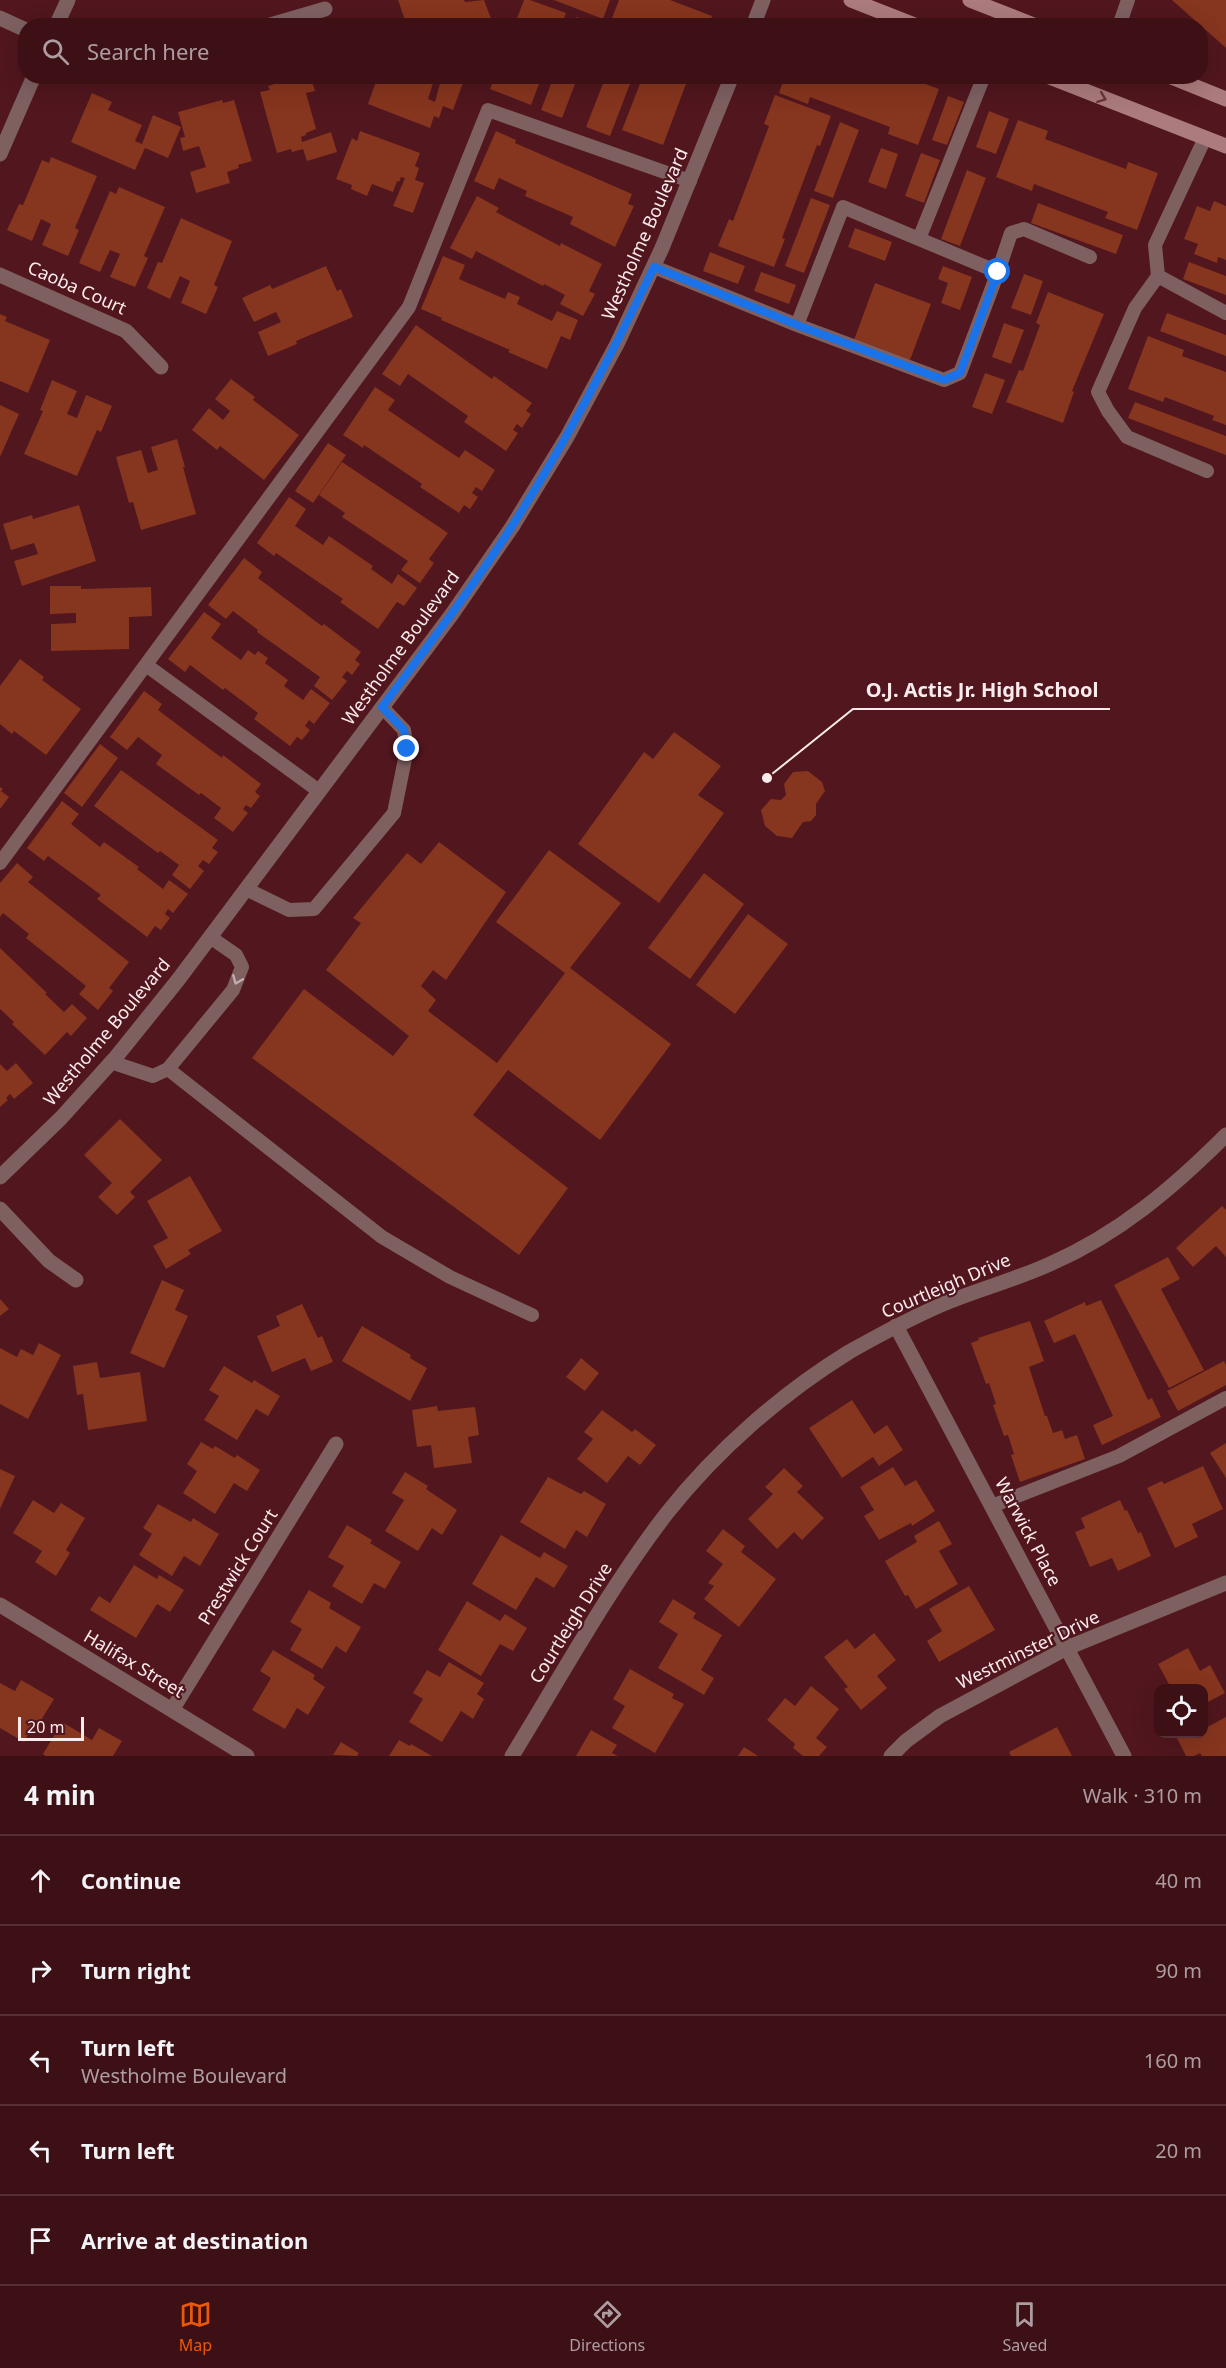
<!DOCTYPE html>
<html lang="en">
<head>
<meta charset="utf-8">
<style>
	:root { --surface:#3d1016; --page:#44191f; --text:#f1f3f6; --muted:#ad9da1; --line:#563035; --accent:#ea580c }
	body { margin:0; font-family:"Noto Sans",sans-serif; background:var(--page); color:var(--text) }
	.controls { position:absolute; right:18px; bottom:18px; display:grid; overflow:hidden; border-radius:12px; box-shadow:0 6px 24px #0002 }
	.controls button { width:54px; height:54px; display:grid; place-items:center; padding:0; border:0; border-bottom:2px solid var(--line); background:var(--surface); color:var(--text); font:30px sans-serif }
	.scale { position:absolute; left:18px; bottom:15px; width:66px; box-sizing:border-box; padding-left:6px; border:3px solid #fbebec; border-top:0; font-size:16px; line-height:21px; white-space:nowrap; color:#fbebec; -webkit-text-stroke:4px #51161e; paint-order:stroke }
	.stop { position:absolute; width:18px; height:18px; margin:-14px; border:4px solid #1a73e8; border-radius:50%; background:#fff }
	.stop.end { background:#1a73e8; border-color:#fff; box-shadow:0 2px 6px #0008 }
	.list { margin:0; padding:0; list-style:none }
	h2 { display:flex; justify-content:space-between; align-items:center; height:78px; margin:0; padding:0 24px; font-size:26px }
	h2 small { font-size:20px; font-weight:400; color:var(--muted) }
	.list li { display:grid; grid-template-columns:39px 1fr auto; gap:18px; align-items:center; box-sizing:border-box; height:90px; padding:0 24px; border-top:2px solid var(--line) }
	.list b { display:block; font-size:22px; white-space:nowrap }
	.list p { margin:0; font-size:20px; white-space:nowrap; color:var(--muted) }
	.list em { font-size:20px; font-style:normal; color:var(--muted) }
	.icon { flex:none; width:33px; height:33px; fill:none; stroke:currentColor; stroke-width:2; stroke-linecap:round; stroke-linejoin:round }
	.map { position:relative; flex:none; width:1226px; height:1756px; overflow:hidden }
	.search { position:absolute; background:var(--surface); box-shadow:0 6px 24px #0002; left:18px; right:18px; top:18px; height:66px; display:flex; align-items:center; gap:15px; box-sizing:border-box; padding:0 21px; border-radius:24px; color:var(--muted); font-size:22px }
	.sheet { height:528px; background:var(--surface) }
	nav { display:flex; justify-content:space-around; align-items:center; box-sizing:border-box; height:84px; border-top:2px solid var(--line); background:var(--surface); font-size:16px; color:var(--muted) }
	nav a { display:grid; justify-items:center; gap:3px }
	nav .on { color:var(--accent) }
	.map>svg:first-child { display:block }
	.building { fill:#86351e }
	.lines { fill:none; stroke-linecap:round; stroke-linejoin:round }
	.service { stroke:#7e6061; stroke-width:14 }
	.minor { stroke:#7e6061; stroke-width:15 }
	.secondary { stroke:#ab7b7d; stroke-width:15 }
	.oneway { stroke:#6c343a }
	.oneway2 { stroke:#c3acad }
	.route { stroke:#1a73e8; stroke-width:8 }
	.labels { text-anchor:middle; stroke-width:4.5; stroke-linejoin:round; paint-order:stroke }
	.street-label { font-size:18px; fill:#fbebec; stroke:#51161e }
	.leader { fill:none; stroke:#fbebec; stroke-width:2 }
	.callout-dot { fill:#fbebec; stroke:#51161e; stroke-width:2 }
	.callout-label { font-size:20px; text-anchor:middle; font-weight:bold; fill:#fbebec; stroke:#51161e; stroke-width:4.5; stroke-linejoin:round; paint-order:stroke }
</style>
</head>
<body>
<div class="map">
<svg width="1226" height="1756" viewBox="0 0 1226 1756">
	<rect width="100%" height="100%" fill="#51161e"/>
	<path class="building" d="M398 0H464L465 2 484 0 493 24 407 26Z
		M524 0H530L566 13 561 26H514Z
		M554 0H610L603 19Z
		M619 0H670L712 16 709 26H623L611 21Z
		M1172 0H1226V48Z
		M576 17 598 25V26H573Z
		M300 76H310L315 91 306 93 316 129 306 133V135L301 137 302 142 331 132 337 152 307 161 303 149 292 152 291 149 277 153 260 92 270 90 268 86Z
		M378 76H423V79L433 83 428 99 435 102 442 76H454L464 80 453 110 443 106 439 118 434 116 430 128 368 104Z
		M495 76H542L531 105 490 89Z
		M554 76H578L562 118 541 110Z
		M606 76H633L610 136 586 127Z
		M643 76H689L663 145 622 130Z
		M785 76H890L906 83 909 78 939 89 918 145 888 134 890 127 810 97 808 104 779 93Z
		M92 93 112 102 108 110 142 125 135 141 142 144 153 115 181 127 168 158 145 148 135 170 71 142Z
		M775 95 831 116 820 146 817 145 782 238 785 239 774 267 718 246 729 219 733 221 769 126 764 124Z
		M948 96 964 102 947 145 932 140Z
		M222 100 223 103 234 100 252 161 238 165 239 168 227 172 230 183 196 193 190 172 206 167 199 146 183 151 180 138 185 137 178 112Z
		M989 111 1009 119 996 154 976 147Z
		M1018 120 1048 131 1045 139 1126 169 1128 162 1158 173 1137 230 1105 218 1108 212 1034 184 1032 191 996 177Z
		M840 122 859 130 833 198 814 191Z
		M360 131 420 153 415 166 419 168 415 180 424 183 413 213 393 206 405 178 401 177 399 182 397 181 393 192 372 184 367 196 351 189 352 185 336 179 352 138 357 141Z
		M496 131 516 140 515 143 632 194 628 204 634 206 615 247 570 224 573 217 525 196 527 191 499 178 494 190 474 181Z
		M881 148 898 154 886 189 868 182Z
		M921 153 940 160 924 203 905 196Z
		M51 157 97 176 75 228 79 230 68 256 42 245 51 224 41 219 32 241 7 230 19 204 23 205 42 160 49 163Z
		M967 170 986 178 960 246 941 239Z
		M119 187 165 207 144 256 148 258 135 287 110 277 120 254 110 250 100 272 79 263 110 191 116 194Z
		M477 196 499 208 496 212 560 246 561 243 602 264 589 291 595 294 583 316 560 304 565 295 544 284 543 286 476 251 472 259 450 248Z
		M811 198 830 205 804 273 785 266Z
		M1214 201 1226 206V260L1218 257 1217 263 1194 254 1198 244 1184 239 1197 206 1210 211Z
		M1038 203 1123 235 1116 254 1031 223Z
		M181 218 232 241 214 285 218 287 206 314 181 303 190 281 180 276 170 299 147 288 158 262 162 263Z
		M855 228 892 242 885 261 848 247Z
		M710 252 745 266 738 284 703 271Z
		M443 256 465 265 459 279 505 299 508 292 520 297 517 304 552 321 557 311 578 320 570 340 561 336 547 369 508 352 510 350 441 320 442 318 421 309Z
		M1189 262 1226 276V295L1183 279Z
		M326 266 337 291 341 289 353 317 296 341 297 344 268 356 258 332 281 322 276 312 254 322 242 298 270 285 272 289Z
		M943 266 972 277 960 310 941 303 948 283 938 279Z
		M761 272 796 285 789 304 754 291Z
		M1024 274 1043 281 1031 315 1011 308Z
		M875 283 931 304 910 360 854 340Z
		M1048 292 1104 314 1072 391 1074 392 1063 423 1006 402 1019 370 1023 371 1040 325 1036 323Z
		M1167 313 1226 335V356L1160 331Z
		M0 314 7 317 5 321 50 340 28 393 0 381Z
		M1004 323 1024 330 1011 364 992 357Z
		M416 325 492 379 494 376 532 403 526 411 531 414 522 428 517 424 513 430 518 433 506 451 464 422 468 416 408 374 400 386 382 374Z
		M1148 336 1184 350 1182 356 1226 372V425L1212 420 1214 416 1165 397 1163 402 1128 389Z
		M985 373 1005 380 992 414 972 407Z
		M231 379 255 397 253 400 299 435 264 480 220 446 217 450 192 430 209 408 223 420 230 411 215 399Z
		M52 380 77 391 67 414 77 418 86 395 112 406 101 432 97 430 77 476 24 454 43 411 40 410Z
		M375 387 395 400 388 410 459 458 465 450 495 470 482 491 476 487 472 493 478 497 470 509 464 505 459 513 420 487 422 484 364 445 363 448 343 435Z
		M1135 402 1226 436V455L1128 418Z
		M0 405 19 414 0 457Z
		M177 439 185 467H183L196 514 141 530 133 502 129 503 116 457 141 450 148 473 158 470 151 447Z
		M328 443 346 455 313 503 295 491Z
		M342 462 448 533 429 559 434 563 420 583 401 570 408 561 342 517 345 513 319 495Z
		M289 497 306 509 295 526 323 545 329 536 373 566 371 569 392 584 398 574 417 588 404 606 397 602 378 629 340 602 343 599 276 553 274 556 257 543Z
		M79 505 96 561 22 586 14 561 38 554 34 543 11 550 3 524 32 515 33 519Z
		M244 558 262 572 258 578 322 626 324 624 361 652 355 660 360 664 352 675 347 671 342 677 347 681 332 700 314 686 320 677 257 632 258 630 233 611 226 619 208 605Z
		M50 586H81V589L151 587 152 616 129 617V649L51 651V624L76 623V613L50 614Z
		M204 612 221 624 211 638 241 660 248 650 255 655 258 651 268 658 265 663 288 680 284 686 303 700 311 689 330 703 314 724 309 720 305 726 310 730 302 740 297 737 290 746 254 719 258 713 225 688 223 690 190 665 185 672 168 659Z
		M20 659 44 677 42 680 81 709 46 755 14 731 12 734 0 724V686Z
		M144 691 162 704 158 710 222 758 223 755 261 784 255 792 260 796 251 808 246 805 243 809 248 813 233 832 214 818 221 808 201 793 199 795 156 764 162 755 138 737 127 750 110 737Z
		M674 732 721 766 698 795 724 813 659 903 578 844 644 752 653 759Z
		M100 744 118 758 82 807 64 793Z
		M121 770 218 840 212 848 218 852 209 864 203 860 198 866 204 871 190 889 172 875 179 865 160 851 158 853 94 806Z
		M808 771 822 782 825 791 816 804V815L811 821 803 822 792 838 777 836 765 826 761 810 771 799 781 800 786 795 784 784 793 772Z
		M0 787 3 789 1 791 9 797 0 809Z
		M62 801 79 814 71 824 100 847 104 842 139 867 137 869 163 889 169 880 188 894 173 913 168 909 165 914 170 918 161 930 155 926 147 937 97 899 101 895 48 856 44 861 27 848Z
		M439 842 506 892 446 980 433 970 421 986 436 1000 428 1011 497 1063 565 973 496 922 549 850 621 903 570 968 671 1044 600 1140 508 1070 473 1115 568 1188 519 1255 252 1058 304 989 393 1056 409 1036 326 970 361 923 353 918 407 853 421 864Z
		M17 863 33 877 28 882 129 962 109 988 113 991 98 1010 79 994 86 986 26 938 29 934 3 913 0 917V883Z
		M704 873 744 904 690 979 648 948Z
		M748 914 788 944 735 1014 696 985Z
		M0 948 47 993 45 994 64 1012 72 1004 87 1018 71 1036 67 1032 45 1055 12 1024 14 1022 0 1009Z
		M16 1063 33 1083 14 1099 10 1094 6 1098 8 1100 0 1107V1064L7 1071Z
		M120 1119 162 1160 130 1192 135 1197 117 1215 98 1197 112 1183 84 1155Z
		M190 1176 222 1231 188 1250 191 1254 166 1269 153 1246 168 1238 147 1201Z
		M1222 1206 1226 1210V1257L1216 1246 1193 1267 1176 1248Z
		M1168 1257 1180 1279 1161 1289 1204 1370 1169 1388 1114 1285Z
		M162 1280 184 1290 175 1310 188 1316 164 1368 130 1353Z
		M0 1299 9 1309 0 1316Z
		M1101 1300 1148 1400 1152 1398 1161 1417 1102 1445 1093 1425 1113 1416 1075 1334 1054 1343 1044 1321 1085 1302 1086 1306Z
		M302 1304 318 1338 322 1336 333 1362 311 1371 305 1358 272 1372 257 1336 280 1326 276 1316Z
		M1030 1321 1044 1361 1029 1367 1045 1416H1047L1053 1433 1062 1430 1065 1439 1077 1435 1085 1459 1020 1482 1011 1455 1014 1454 1008 1435 1004 1436 993 1405 996 1404 989 1383 986 1384 971 1343 979 1340 978 1338Z
		M362 1326 411 1355 410 1358 427 1368 410 1401 342 1361Z
		M39 1343 61 1355 28 1419 0 1404V1348L17 1357 21 1349 33 1355Z
		M581 1358 599 1373 585 1391 566 1377Z
		M1224 1361 1226 1365V1385L1178 1411 1167 1391Z
		M97 1362 100 1378 140 1372 147 1421 88 1430 83 1394 77 1395 73 1366Z
		M224 1366 252 1383 254 1380 280 1396 268 1416 256 1409 237 1440 204 1420 219 1396 209 1390Z
		M852 1400 874 1434 887 1425 903 1450 879 1466 873 1457 842 1478 809 1428Z
		M437 1406 438 1411 475 1407 479 1435 468 1437 472 1463 434 1468 431 1445 417 1447 412 1410Z
		M602 1410 632 1432 635 1429 656 1445 640 1465 628 1456 607 1483 577 1459 593 1439 584 1432Z
		M201 1442 213 1449 215 1446 235 1458 237 1455 260 1470 247 1491 234 1483 215 1514 183 1493 197 1471 187 1464Z
		M1226 1443V1478L1210 1453Z
		M1203 1466 1223 1509 1192 1524 1198 1537 1175 1548 1147 1488 1162 1481 1164 1484Z
		M893 1467 905 1486 916 1480 935 1511 912 1526 911 1523 879 1540 864 1516 874 1510 860 1487Z
		M784 1468 803 1486 797 1492 824 1518 802 1540 794 1532 777 1549 748 1519 773 1494 765 1487Z
		M0 1469 15 1476 0 1509Z
		M405 1472 428 1486 426 1489 457 1510 442 1535 432 1528 418 1551 385 1531 404 1500 392 1493Z
		M548 1477 581 1494 584 1491 606 1504 587 1537 576 1530 565 1549 520 1522Z
		M33 1500 54 1513 61 1503 85 1518 66 1550 70 1553 56 1576 35 1562 42 1551 13 1533Z
		M1120 1500 1125 1511 1127 1510 1138 1533 1141 1532 1151 1556 1118 1571 1112 1558 1090 1567 1075 1532 1085 1528 1081 1518Z
		M158 1504 191 1522 193 1518 219 1534 200 1566 184 1556 172 1576 139 1555 152 1534 143 1528Z
		M939 1521 952 1544 939 1551 958 1584 916 1609 908 1595 905 1596 885 1561 917 1542 914 1536Z
		M347 1525 372 1540 370 1543 401 1562 385 1589 374 1583 362 1604 332 1586 344 1566 328 1557Z
		M723 1529 745 1546 741 1552 776 1579 739 1627 704 1599 714 1586 708 1583 723 1564 706 1551Z
		M501 1535 540 1558 544 1552 568 1566 554 1588 536 1577 516 1610 472 1584Z
		M134 1565 157 1579 159 1575 184 1590 170 1612 157 1604 136 1638 90 1610 99 1596 110 1603Z
		M969 1586 995 1630 939 1662 927 1641 942 1631 929 1609Z
		M309 1590 331 1603 329 1608 361 1627 346 1653 336 1646 322 1669 290 1650 302 1629 290 1622Z
		M673 1599 696 1613 693 1618 722 1635 701 1670 714 1678 704 1695 658 1668 678 1634 659 1622Z
		M467 1601 500 1621 505 1614 527 1628 513 1651 500 1644 481 1676 438 1650Z
		M874 1633 896 1660 877 1676 887 1688 861 1710 844 1689 848 1687 824 1657 847 1639 855 1649Z
		M1188 1648 1200 1671 1210 1665 1225 1693 1204 1704V1688H1171L1158 1664Z
		M273 1650 315 1675 313 1679 325 1687 308 1715 297 1708 285 1729 252 1710 271 1678 260 1671Z
		M449 1662 484 1683 477 1694 484 1699 473 1719 461 1711 442 1742 409 1722 423 1699 413 1693 427 1670 440 1677Z
		M630 1669 674 1694 672 1698 684 1704 655 1753 612 1728 625 1706 613 1699Z
		M21 1680 54 1699 40 1722 36 1720 24 1742 0 1728V1683L15 1691Z
		M811 1686 839 1709 816 1738 827 1747 819 1756H803L793 1748 795 1744 767 1720 785 1698 795 1706Z
		M1226 1717V1756H1202L1200 1753 1194 1756H1186L1177 1738 1185 1734H1204V1729Z
		M62 1722 92 1740 99 1728 122 1741 113 1756H46L43 1754Z
		M1057 1727 1072 1756H1011L1009 1752Z
		M591 1730 617 1745 612 1753 618 1756H576Z
		M399 1740 410 1746 411 1744 432 1756H389Z
		M341 1742 359 1753 357 1756 333 1755Z
		M744 1747 758 1756H738Z"/>
	<g class="lines">
		<path class="service" d="M1119 26 1128 0
			M984 76 919 239 843 207 797 325 944 380 960 373 998 272 1011 233 1024 229 1090 257
			M1205 138 1155 245 1158 276 1226 313
			M919 239 998 272
			M654 267 797 325
			M1158 276 1135 308 1098 392 1108 411 1127 437 1207 471
			M146 665 319 791
			M0 863 409 307 488 110 690 181
			M246 889 289 910 314 909 394 813 407 749 404 730 382 707
			M111 1062 153 1076 168 1069 233 990 242 967 236 955 210 937
			M168 1069 382 1237 450 1277 532 1315
			M992 1506 1119 1456 1226 1398"/>
		<path class="minor" d="M0 18 26 30
			M56 26 68 0
			M267 26 325 9
			M753 26 763 0
			M0 154 34 76
			M0 275 126 331 161 367
			M0 1177 61 1118 116 1057 178 980 452 614 512 527 567 437 617 344 662 248 732 76
			M0 1209 49 1261 76 1280
			M896 1326 1124 1756
			M0 1605 247 1756
			M172 1710 336 1444
			M512 1756C562 1675 609 1588 667 1513 717 1450 781 1394 849 1352 879 1335 909 1319 941 1305 976 1290 1015 1280 1050 1264 1119 1234 1174 1187 1226 1135
			M891 1756 906 1741 940 1716 1067 1648 1226 1583"/>
		<path class="secondary" d="M851 0 917 26
			M970 0 1036 26
			M1047 76 1226 146
			M1169 76 1226 99"/>
	</g>
	<defs><path id="oneway-chevron" d="M-2-3.5L2.5 0L-2 3.5" fill="none" stroke-width="1.6" stroke-linecap="round" stroke-linejoin="round" transform="scale(1.5)"/></defs>
	<use class="oneway" href="#oneway-chevron" transform="translate(1102 98) rotate(21)"/>
	<use class="oneway2" href="#oneway-chevron" transform="translate(237 980) rotate(112)"/>
	<g class="lines">
		<path class="route" d="M407 749 404 730 382 707C426 648 472 589 512 526 566 443 611 356 654 267L797 325 944 380 960 373 998 272"/>
	</g>
	<g class="labels">
		<g class="street-label">
			<text transform="translate(645 234) rotate(-66)" y="6">Westholme Boulevard</text>
			<text transform="translate(77 288) rotate(24)" y="6">Caoba Court</text>
			<text transform="translate(401 648) rotate(-54)" y="6">Westholme Boulevard</text>
			<text transform="translate(107 1032) rotate(-50)" y="6">Westholme Boulevard</text>
			<text transform="translate(946 1286) rotate(-23)" y="6">Courtleigh Drive</text>
			<text transform="translate(1028 1532) rotate(62)" y="6">Warwick Place</text>
			<text transform="translate(238 1567) rotate(-58)" y="6">Prestwick Court</text>
			<text transform="translate(571 1623) rotate(-58)" y="6">Courtleigh Drive</text>
			<text transform="translate(1028 1650) rotate(-26)" y="6">Westminster Drive</text>
			<text transform="translate(134 1664) rotate(31)" y="6">Halifax Street</text>
		</g>
	</g>
	<path class="leader" d="M767 778L853 709H1110"/>
	<circle class="callout-dot" cx="767" cy="778" r="6"/>
	<g class="callout-label">
		<text x="982" y="697">O.J. Actis Jr. High School</text>
	</g>
</svg>
<div class="controls">
<button><svg class="icon" aria-label="locate" viewBox="0 0 24 24"><circle cx="12" cy="12" r="6"/><path d="M12 2v4M12 18v4M2 12h4M18 12h4"/></svg></button>
</div>
<div class="scale">20 m</div>
<div class="stop" style="left:998px;top:272px"></div>
<div class="stop end" style="left:407px;top:749px"></div>
<div class="search"><svg class="icon" aria-label="search" viewBox="0 0 24 24"><circle cx="10" cy="10" r="6"/><path d="M15 15l6 6"/></svg>Search here</div>
</div>
<section class="sheet">
<h2>4 min<small>Walk · 310 m</small></h2>
<ul class="list">
<li><svg class="icon" aria-label="ahead" viewBox="0 0 24 24"><path d="M12 20V5M6 11l6-6 6 6"/></svg><div><b>Continue</b></div><em>40 m</em></li>
<li><svg class="icon" aria-label="right" viewBox="0 0 24 24"><path d="M7 20v-9h11M14 6l5 5-5 5"/></svg><div><b>Turn right</b></div><em>90 m</em></li>
<li><svg class="icon" aria-label="left" viewBox="0 0 24 24"><path d="M17 20v-9H6M10 6l-5 5 5 5"/></svg><div><b>Turn left</b><p>Westholme Boulevard</p></div><em>160 m</em></li>
<li><svg class="icon" aria-label="left" viewBox="0 0 24 24"><path d="M17 20v-9H6M10 6l-5 5 5 5"/></svg><div><b>Turn left</b></div><em>20 m</em></li>
<li><svg class="icon" aria-label="arrive" viewBox="0 0 24 24"><path d="M6 21V4h12l-3 4 3 4H6"/></svg><div><b>Arrive at destination</b></div></li>
</ul>
</section>
<nav>
<a class="on"><svg class="icon" aria-label="map" viewBox="0 0 24 24"><path d="M3 6l6-2 6 2 6-2v14l-6 2-6-2-6 2zM9 4v14M15 6v14"/></svg>Map</a>
<a><svg class="icon" aria-label="directions" viewBox="0 0 24 24"><path d="M12 3l9 9-9 9-9-9zM9 14v-3h6M13 9l2 2-2 2"/></svg>Directions</a>
<a><svg class="icon" aria-label="saved" viewBox="0 0 24 24"><path d="M7 4h10v16l-5-4-5 4z"/></svg>Saved</a>
</nav>
</body>
</html>
